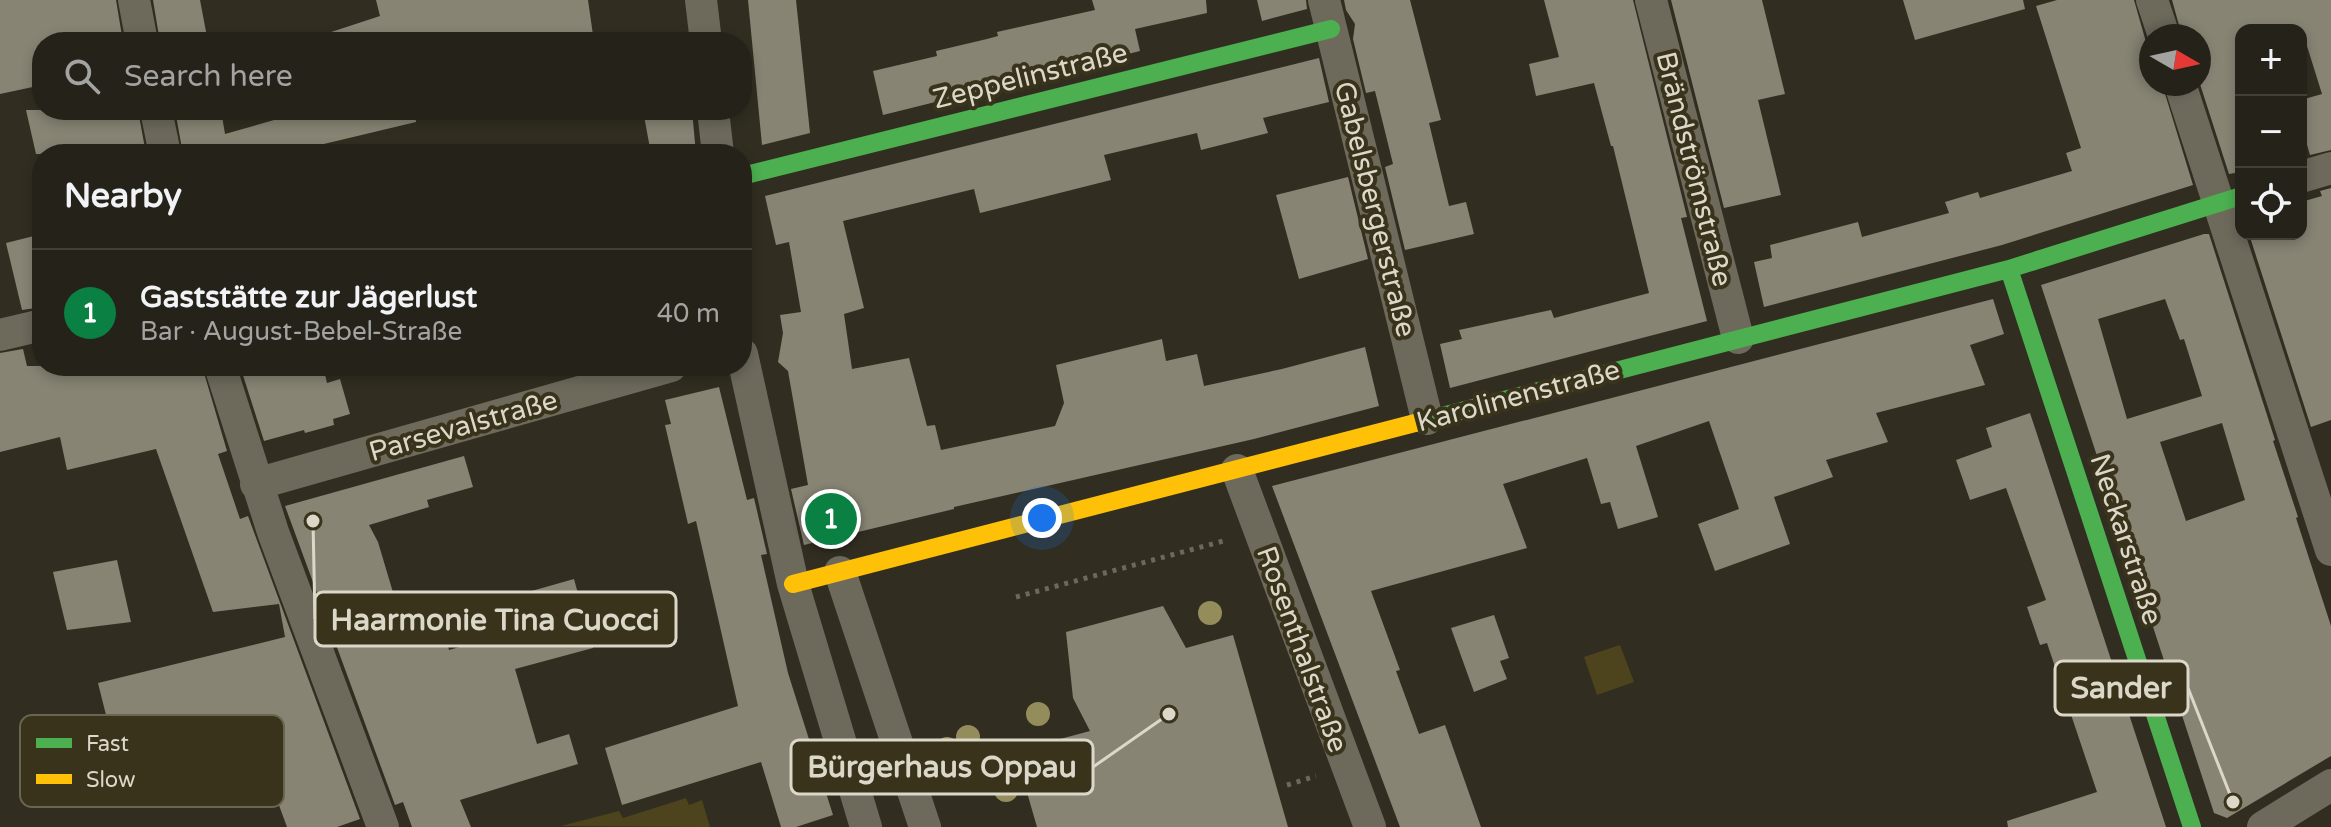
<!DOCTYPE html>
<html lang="en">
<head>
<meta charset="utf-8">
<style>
	:root { --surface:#252219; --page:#2d2a22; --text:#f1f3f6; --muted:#a3a4a2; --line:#423f38; --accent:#0b8043 }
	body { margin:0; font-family:"Varela Round",sans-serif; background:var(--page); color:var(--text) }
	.controls { position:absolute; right:24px; top:24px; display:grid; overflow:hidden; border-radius:16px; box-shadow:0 4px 12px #0003 }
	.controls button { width:72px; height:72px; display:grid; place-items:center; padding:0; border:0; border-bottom:2px solid var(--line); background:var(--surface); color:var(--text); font:40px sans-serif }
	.compass { position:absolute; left:2139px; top:24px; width:72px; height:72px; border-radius:50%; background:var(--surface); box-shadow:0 4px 12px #0003; rotate:99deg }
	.you { position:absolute; left:1042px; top:518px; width:28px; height:28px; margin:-20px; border:6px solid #fff; border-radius:50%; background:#1a73e8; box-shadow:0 0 0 12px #1a73e833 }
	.badge { display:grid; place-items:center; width:52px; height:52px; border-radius:50%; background:var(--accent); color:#fff; font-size:26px; font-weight:700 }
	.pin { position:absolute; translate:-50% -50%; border:4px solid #fff; box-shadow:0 2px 8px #0006 }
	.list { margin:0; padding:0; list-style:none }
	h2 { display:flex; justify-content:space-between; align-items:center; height:104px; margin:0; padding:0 32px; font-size:34px }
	h2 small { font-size:26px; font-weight:400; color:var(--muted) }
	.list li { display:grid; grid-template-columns:52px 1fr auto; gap:24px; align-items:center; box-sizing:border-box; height:128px; padding:0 32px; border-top:2px solid var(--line) }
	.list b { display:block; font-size:30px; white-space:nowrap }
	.list p { margin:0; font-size:26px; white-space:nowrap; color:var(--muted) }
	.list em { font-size:26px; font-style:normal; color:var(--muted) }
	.icon { flex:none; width:44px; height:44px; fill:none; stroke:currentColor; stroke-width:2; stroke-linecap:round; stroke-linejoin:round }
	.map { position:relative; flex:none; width:2331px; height:827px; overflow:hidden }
	.search { position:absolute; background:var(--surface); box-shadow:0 4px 12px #0003; left:32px; top:32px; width:720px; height:88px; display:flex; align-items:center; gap:20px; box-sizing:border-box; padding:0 28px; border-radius:32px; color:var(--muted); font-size:30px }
	.panel { position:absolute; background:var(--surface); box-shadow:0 4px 12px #0003; left:32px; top:144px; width:720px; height:232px; border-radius:32px }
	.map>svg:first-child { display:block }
	.green { fill:#4d441d }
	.building { fill:#878474; fill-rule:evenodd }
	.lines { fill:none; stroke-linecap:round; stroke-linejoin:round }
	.path { stroke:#6b695c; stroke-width:5; stroke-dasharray:4 6; stroke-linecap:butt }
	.street { stroke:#6d6a5c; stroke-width:32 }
	.fast { stroke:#4caf50; stroke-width:18 }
	.slow { stroke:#ffc107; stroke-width:18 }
	.tree { fill:#958c5b }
	.labels { text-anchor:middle; stroke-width:8; stroke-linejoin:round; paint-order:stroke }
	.street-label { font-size:28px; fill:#dbd8ca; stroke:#38331a }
	.key { fill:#38331a; stroke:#69654f; stroke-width:2 }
	.key-label { font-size:22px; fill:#dbd8ca }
	.leader { fill:none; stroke:#dbd8ca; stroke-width:3 }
	.callout-dot { fill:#dbd8ca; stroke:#38331a; stroke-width:3 }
	.callout { fill:#38331a; stroke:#dbd8ca; stroke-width:3 }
	.callout-label { font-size:30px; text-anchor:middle; font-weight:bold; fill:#dbd8ca }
</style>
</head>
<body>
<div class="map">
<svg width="2331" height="827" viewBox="0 0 2331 827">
	<rect width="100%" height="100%" fill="#312e21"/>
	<path class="green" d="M1620 645 1634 682 1597 695 1584 657Z
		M686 798 689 805 702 800 710 827 561 826 619 811 623 818Z"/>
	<path class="building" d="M0 0H116L123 42H42V85L0 94Z
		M153 0H200L208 42H160Z
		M376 0H588L594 42H320L319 36 380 16Z
		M748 0H796L810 133 762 145Z
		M1092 0H1206L1207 13 1135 29 1140 51 883 115 873 71 937 56 936 51 987 39 998 36 997 32 1095 10Z
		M1257 0H1306L1307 9 1262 21Z
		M1344 0H1410L1441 120 1429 123 1449 206 1466 202 1474 234 1405 250 1385 167 1393 164 1375 91 1366 93 1353 39 1355 24 1346 10Z
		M1544 0H1633L1687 217 1681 218 1707 321 1450 388 1440 344 1462 339 1459 330 1551 310 1554 318 1649 293 1613 146H1611L1594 83 1536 96 1529 64 1559 57Z
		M1671 0H1762L1785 94 1758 100 1781 195 1724 208Z
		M1903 0H2023L2025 9 1915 40Z
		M2057 0H2134L2146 42 2151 50V84H2162L2193 185 2002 245 1764 307 1754 262 1772 258 1770 245 1858 222 1862 237 1949 213 1945 202 1978 192 1980 198 2072 171 2066 153 2081 148 2036 6Z
		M2172 0H2331V150L2310 155 2301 125V100L2322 94 2302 30H2241V172L2229 174 2199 81V36H2182Z
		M1319 58 1329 102 1263 118 1268 133 1201 150 1197 133 1104 155 1111 180 980 213 974 189 843 221 864 308 844 314 852 369 909 358 927 426 935 425 941 450 1055 426 1064 403 1056 365 1162 339 1166 361 1197 354 1204 386 1282 369 1365 347 1379 406 1254 439 954 507V509L804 545 791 489 808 485 788 371 778 362 783 333 780 315 801 312 789 242 776 245 765 196Z
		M26 110H138L146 154H36Z
		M175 110H221L225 134 309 110H415L416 122 282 154H183Z
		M643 110H692L696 154H651Z
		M1348 177 1368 259 1299 279 1276 195Z
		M2331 188V420L2311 427 2249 234H2301V202L2322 196 2320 191Z
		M42 234V307L22 310 6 243Z
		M2204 234H2209L2275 440 2273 441 2298 517 2296 518 2331 626V756L2227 818 2214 813 2041 285ZM2165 299 2180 340 2184 339 2202 396 2127 419 2098 319ZM2222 423 2245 500 2186 521 2160 442Z
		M1993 299 2004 334 1970 345 1985 385 1876 413 1888 442 1826 460 1833 477 1774 497 1790 544 1715 571 1698 524 1739 509 1709 421 1636 446 1658 517 1618 529 1610 502 1601 504 1587 458 1503 484 1527 548 1371 591 1400 670 1396 671 1419 734 1445 725 1481 827H1400L1272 486Z
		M23 349 27 366H202L227 451 218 454 240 519 248 516 360 819 337 827H287L248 721 116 755 98 683 285 637 279 604 213 612 156 449 67 470 60 437 0 452V353Z
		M240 366H323L327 383 340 379 350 414 333 419 334 425 305 433 304 430 264 441Z
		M719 387 747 500 754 498 767 554 761 555 788 673 833 815 796 827H781L761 762 622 805 605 748 738 706 696 521 688 524 665 425 671 424 665 400Z
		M2030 413 2166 827H2008L2007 821 2097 792 2047 643 2040 645 2027 607 2046 600 2006 488 1970 500 1956 460 1992 447 1986 428Z
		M464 456 473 487 427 500 429 507 369 525 378 542 403 626 417 622 422 641 445 634 449 650 536 625 528 592 574 579 593 648 515 669 537 744 569 734 578 764 460 800 471 827H412L403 802 395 805 285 506Z
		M117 560 131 622 67 630 53 572Z
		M1163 606 1186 648 1233 635 1288 827H1037L1015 751 1090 731 1073 698 1066 632Z
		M1494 615 1509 658 1500 661 1507 679 1474 692 1451 628Z"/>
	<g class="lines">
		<path class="path" d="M1016 597 1227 540
			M1287 785 1316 776"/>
		<path class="street" d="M134 0 142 42
			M701 0 706 42
			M1324 0 1427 419
			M1651 0 1738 338
			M2152 0 2164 36
			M2180 84 2331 550
			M156 110 165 154
			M713 110 718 154
			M2301 177 2331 168
			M0 335 42 325
			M742 354 793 584 866 827
			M220 366 273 532 383 827
			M1237 470 1370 827
			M256 484 671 366
			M840 572 925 827
			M2263 827 2331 785"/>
		<path class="fast" d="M742 176 1331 29
			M2009 269 2192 827
			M1415 423 2009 269 2241 196"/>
		<path class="slow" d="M793 584 1415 423"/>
	</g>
	<g class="tree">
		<circle cx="1210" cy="613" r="12"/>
		<circle cx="1038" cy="714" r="12"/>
		<circle cx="968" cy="737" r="12"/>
		<circle cx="947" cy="749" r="12"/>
		<circle cx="1006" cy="790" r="12"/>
	</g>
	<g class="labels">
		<g class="street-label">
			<text transform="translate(1030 75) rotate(-14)" y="10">Zeppelinstraße</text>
			<text transform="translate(1695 169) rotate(76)" y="10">Brändströmstraße</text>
			<text transform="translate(1376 209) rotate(76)" y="10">Gabelsbergerstraße</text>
			<text transform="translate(1518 395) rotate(-15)" y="10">Karolinenstraße</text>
			<text transform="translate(463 425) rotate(-16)" y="10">Parsevalstraße</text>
			<text transform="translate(2127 539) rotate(72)" y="10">Neckarstraße</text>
			<text transform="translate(1303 649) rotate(70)" y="10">Rosenthalstraße</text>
		</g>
	</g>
	<rect x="20" y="715" width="264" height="92" rx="12" class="key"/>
	<rect x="36" y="738" width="36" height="10" fill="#4caf50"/>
	<rect x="36" y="774" width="36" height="10" fill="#ffc107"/>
	<g class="key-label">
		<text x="86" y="751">Fast</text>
		<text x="86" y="787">Slow</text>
	</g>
	<path class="leader" d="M313 521L315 619M2233 802L2188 688M1169 714L1093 767"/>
	<g class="callout-dot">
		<circle cx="313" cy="521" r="8"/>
		<circle cx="2233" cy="802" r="8"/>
		<circle cx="1169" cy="714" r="8"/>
	</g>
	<g class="callout">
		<rect x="315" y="592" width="361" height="54" rx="8"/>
		<rect x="2055" y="661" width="133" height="54" rx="8"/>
		<rect x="791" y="740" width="302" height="54" rx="8"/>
	</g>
	<g class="callout-label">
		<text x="495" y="630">Haarmonie Tina Cuocci</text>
		<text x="2121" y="698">Sander</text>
		<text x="942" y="777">Bürgerhaus Oppau</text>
	</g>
</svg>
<div class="controls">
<button>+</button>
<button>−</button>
<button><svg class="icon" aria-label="locate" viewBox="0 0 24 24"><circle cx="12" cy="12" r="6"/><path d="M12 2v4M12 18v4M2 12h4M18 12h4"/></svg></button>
</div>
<svg class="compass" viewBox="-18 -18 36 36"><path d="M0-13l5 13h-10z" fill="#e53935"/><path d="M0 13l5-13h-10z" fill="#a3a4a2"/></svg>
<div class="you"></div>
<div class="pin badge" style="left:831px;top:519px">1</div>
<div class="search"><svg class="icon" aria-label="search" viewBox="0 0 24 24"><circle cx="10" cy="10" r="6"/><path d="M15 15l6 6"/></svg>Search here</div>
<section class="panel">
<h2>Nearby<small></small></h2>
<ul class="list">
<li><span class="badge">1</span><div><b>Gaststätte zur Jägerlust</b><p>Bar · August-Bebel-Straße</p></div><em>40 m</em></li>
</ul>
</section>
</div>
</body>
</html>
